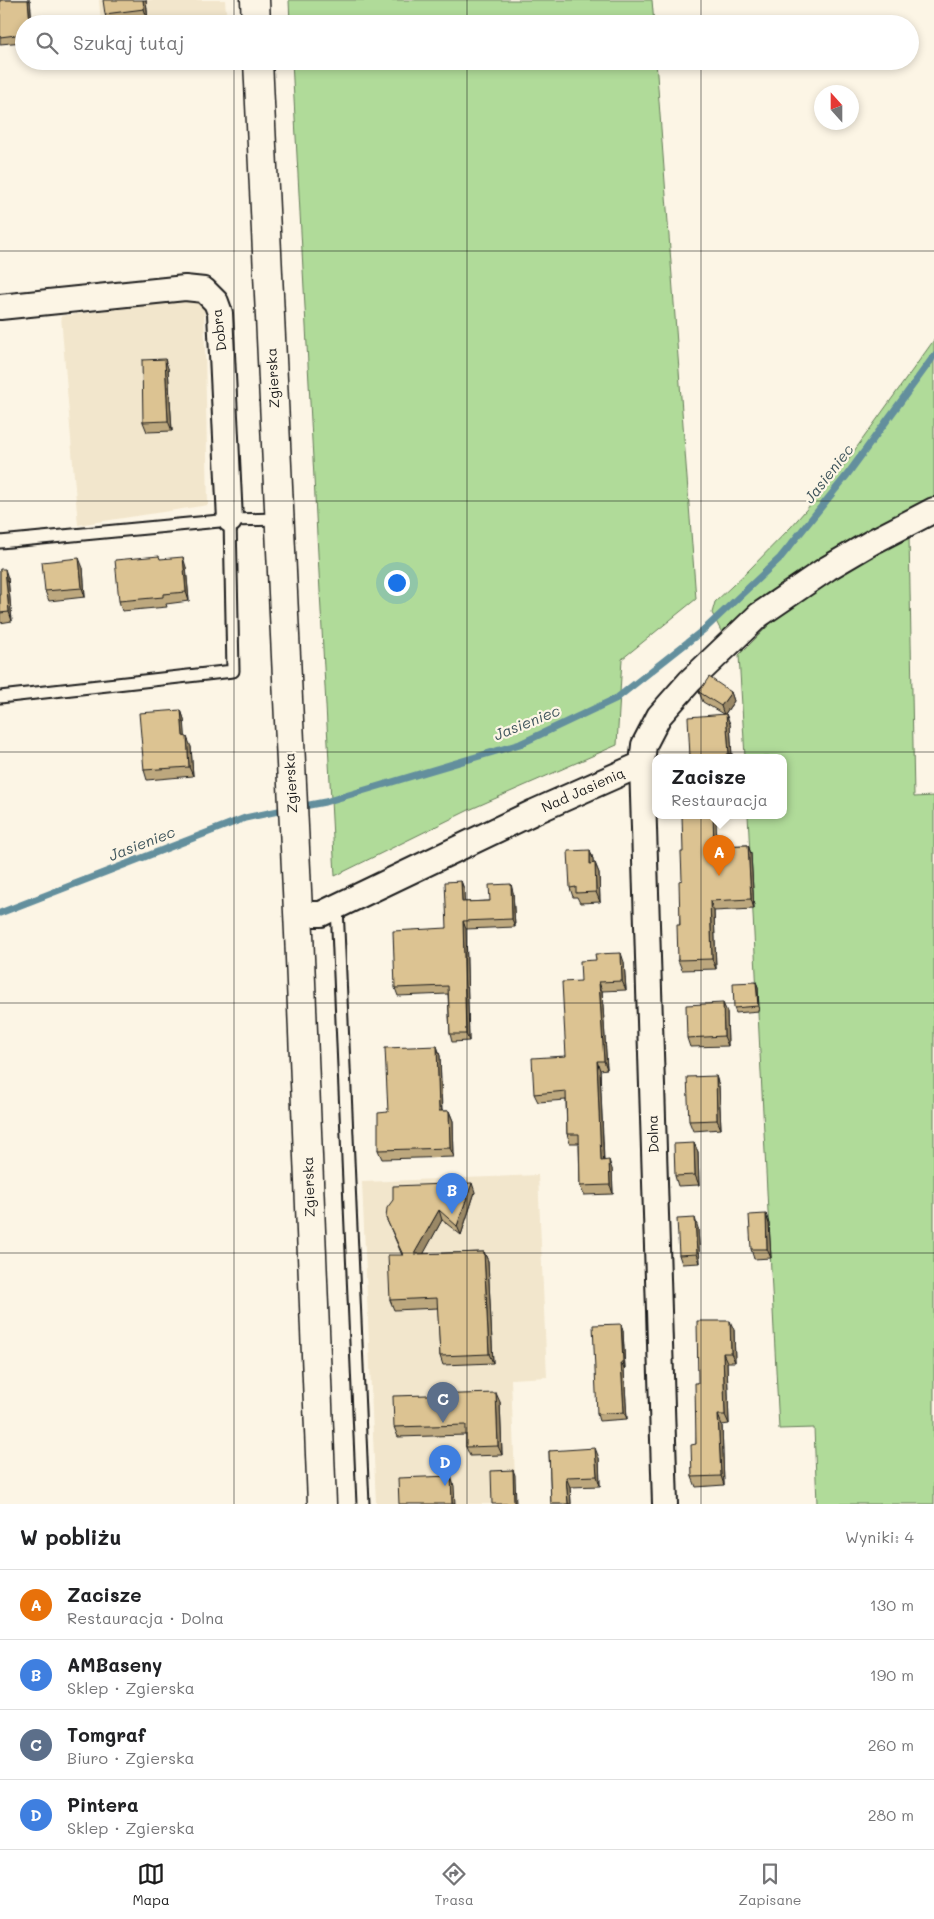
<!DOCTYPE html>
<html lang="pl">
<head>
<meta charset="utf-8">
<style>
	:root { --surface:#fff; --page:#f2f2f2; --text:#202124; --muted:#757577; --line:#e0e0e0; --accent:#1c1c1c }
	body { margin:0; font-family:Mali,sans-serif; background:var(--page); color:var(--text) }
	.compass { position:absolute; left:814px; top:85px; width:45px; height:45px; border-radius:50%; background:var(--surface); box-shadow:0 2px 8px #0003; rotate:339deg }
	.you { position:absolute; left:396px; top:582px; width:18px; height:18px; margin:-12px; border:4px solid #fff; border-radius:50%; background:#1a73e8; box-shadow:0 0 0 8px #1a73e833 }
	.badge { display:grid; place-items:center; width:32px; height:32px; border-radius:50%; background:var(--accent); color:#fff; font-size:16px; font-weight:700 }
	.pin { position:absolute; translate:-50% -41px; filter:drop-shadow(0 1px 2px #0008) }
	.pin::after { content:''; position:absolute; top:26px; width:18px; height:15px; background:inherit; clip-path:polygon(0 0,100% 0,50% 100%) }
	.popup { position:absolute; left:652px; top:754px; width:135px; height:65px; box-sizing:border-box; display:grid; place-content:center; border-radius:10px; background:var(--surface); filter:drop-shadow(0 1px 4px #0005); font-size:16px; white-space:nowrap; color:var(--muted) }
	.popup b { font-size:19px; color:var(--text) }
	.popup::after { content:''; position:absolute; left:50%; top:100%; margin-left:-10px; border:10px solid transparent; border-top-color:var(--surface) }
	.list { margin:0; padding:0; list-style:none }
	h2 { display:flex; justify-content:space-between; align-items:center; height:65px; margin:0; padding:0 20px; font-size:21px }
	h2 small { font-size:16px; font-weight:400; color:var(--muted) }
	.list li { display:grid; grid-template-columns:32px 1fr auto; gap:15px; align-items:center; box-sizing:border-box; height:70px; padding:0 20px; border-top:1px solid var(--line) }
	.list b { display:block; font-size:19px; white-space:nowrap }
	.list p { margin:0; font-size:16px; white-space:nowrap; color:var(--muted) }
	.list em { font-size:16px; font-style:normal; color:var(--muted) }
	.icon { flex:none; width:28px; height:28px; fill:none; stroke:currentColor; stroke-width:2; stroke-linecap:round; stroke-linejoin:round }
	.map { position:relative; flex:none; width:934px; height:1504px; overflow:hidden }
	.search { position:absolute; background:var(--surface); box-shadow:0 2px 8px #0003; left:15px; right:15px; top:15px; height:55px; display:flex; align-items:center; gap:12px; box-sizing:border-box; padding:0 18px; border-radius:28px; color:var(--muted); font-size:19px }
	.sheet { height:345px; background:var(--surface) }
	nav { display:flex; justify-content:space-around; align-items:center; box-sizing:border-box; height:70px; border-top:1px solid var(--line); background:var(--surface); font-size:14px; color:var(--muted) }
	nav a { display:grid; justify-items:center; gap:2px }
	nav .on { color:var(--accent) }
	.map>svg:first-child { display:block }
	.built { fill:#f2e6cc }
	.green { fill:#b0db99; stroke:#667c5a }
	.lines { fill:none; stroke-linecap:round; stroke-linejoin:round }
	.stream { stroke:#638f9d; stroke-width:7 }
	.lane-casing { stroke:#1c1c1c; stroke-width:15 }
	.street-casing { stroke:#1c1c1c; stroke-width:28 }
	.secondary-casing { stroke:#1c1c1c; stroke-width:31 }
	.lane { stroke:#fcf5e5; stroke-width:11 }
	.street { stroke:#fcf5e5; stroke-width:24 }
	.secondary { stroke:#fcf5e5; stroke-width:28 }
	.wall { fill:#bda87e; stroke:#1c1c1c }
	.shaded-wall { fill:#9a8866; stroke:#1c1c1c }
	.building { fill:#dcc392; stroke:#1c1c1c }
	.grid { fill:none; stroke:#1c1c1c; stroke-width:1; stroke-opacity:0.55 }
	.labels { text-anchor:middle; stroke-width:4.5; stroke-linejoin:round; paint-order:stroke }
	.street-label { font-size:14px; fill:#1c1c1c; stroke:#fcf5e5 }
	.water-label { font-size:15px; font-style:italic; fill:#3f555c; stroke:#fcf5e5 }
</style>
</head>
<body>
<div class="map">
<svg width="934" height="1504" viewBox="0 0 934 1504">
	<rect width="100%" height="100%" fill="#fcf5e5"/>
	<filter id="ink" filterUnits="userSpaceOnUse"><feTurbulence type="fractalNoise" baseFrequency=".02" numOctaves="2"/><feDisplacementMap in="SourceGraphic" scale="10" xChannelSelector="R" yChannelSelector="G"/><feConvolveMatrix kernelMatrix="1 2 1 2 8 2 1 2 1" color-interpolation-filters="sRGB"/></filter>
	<g filter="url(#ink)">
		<path class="built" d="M99 0H225L227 24H101Z
			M204 298 208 505 78 525 61 316Z
			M538 1175 547 1377 511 1379 516 1504H376L362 1182Z"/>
		<path class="green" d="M289 0H652L654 24H290Z
			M292 61H656L696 599 622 659 617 745 469 810 335 876Z
			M934 340V500L780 585 745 610 722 633 712 613 715 602 749 570 791 527 839 472Z
			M909 537 914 797 934 796V1504H817L814 1428 779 1429 748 815H783V757H745L739 655 795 599Z"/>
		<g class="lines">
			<path class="stream" d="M299 807 325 802 520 744 617 698 707 627 780 558 847 475 934 356
				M0 913 245 818 288 809"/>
			<g class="lane-casing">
				<path id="lane" d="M0 542 230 520
					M0 697 233 671 230 520 279 519
					M337 906 363 1504"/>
			</g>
			<g class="street-casing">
				<path id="street" d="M0 307 185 288 204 290 216 302 220 313 230 520
					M642 764 665 1504
					M298 914H321L534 812 642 764 644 745 659 716 690 681 759 615 828 568 874 541 934 510"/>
			</g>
			<g class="secondary-casing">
				<path id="secondary" d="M255 0 256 24
					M258 61 299 933 322 1504"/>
			</g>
			<use href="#lane" class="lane"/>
			<use href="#street" class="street"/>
			<use href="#secondary" class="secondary"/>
		</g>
		<path class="wall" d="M0 0H30L32 24H24V42L0 44Z
			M146 0 148 21 121 24H108L105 14Z
			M168 368 172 431 147 432 143 422Z
			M160 559 186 567 189 601 166 604 167 607 122 611 119 601Z
			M83 568 85 597 49 601 45 591Z
			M0 569 8 578 12 621 0 623Z
			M699 692H731L734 701 725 714H726L730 724 732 757H690L723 714 703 702Z
			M181 710 184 719 185 737 191 747 193 776 147 780 144 770Z
			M748 845 751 854 754 909 714 911 716 969 682 970 678 960 682 880 717 846Z
			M590 850 593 859V863H595L599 873 600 902 580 903 577 897H573L570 888Z
			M461 881 464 889V902L490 901 513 892 515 927 466 929 469 1041 452 1042 450 1034 448 994 398 996 395 988 447 928Z
			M624 962 626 990 602 991 607 1069 600 1070 604 1160 612 1169 613 1194 584 1195 580 1186 579 1143H570L567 1134 566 1100 538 1102 534 1094 566 1056 581 981Z
			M756 982 758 987 759 1011 736 1013 734 1008Z
			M727 1012 728 1046 690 1047 687 1038Z
			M437 1046 440 1056 442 1111H449L453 1121 454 1157 382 1159 378 1150 388 1112Z
			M716 1076 719 1086 721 1129 693 1131 689 1121Z
			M694 1143 698 1152 699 1185 678 1186 675 1176Z
			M475 1192 461 1235 442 1220 423 1254 484 1252 488 1261 493 1363 443 1365 440 1356 438 1308 394 1310 390 1300 402 1255 390 1227 386 1218Z
			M766 1214 769 1224 771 1258 754 1259 751 1249Z
			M698 1228 700 1263 682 1264 679 1255Z
			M734 1330 735 1362H727L729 1424 722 1425 724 1485 696 1487 692 1477 696 1444 698 1383Z
			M623 1331 625 1369H624L627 1419 599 1421 597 1414Z
			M500 1402 502 1455 470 1456 466 1447V1435L398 1437 394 1427Z
			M549 1451 599 1458 600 1486 570 1487 571 1504H551Z"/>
		<path class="shaded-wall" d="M28 0H30L32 24H30Z
			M143 0H146L148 21 144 9Z
			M165 359 168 368 172 431 168 421Z
			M183 557 186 567 189 601 186 592Z
			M79 558 83 568 85 597 82 588Z
			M5 569 8 578 12 621 9 612Z
			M731 692 734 701 724 715 721 706Z
			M181 710 184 719 186 745 183 736Z
			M726 714 730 724 732 757H730L729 754Z
			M187 737 191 747 193 776 189 767Z
			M713 815H716L717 855 714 846Z
			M748 845 751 854 754 909 751 899Z
			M590 850 593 859 594 873 590 864Z
			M595 863 599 873 600 902 596 892Z
			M461 881 464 889 465 909 462 902Z
			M511 884 513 892 515 927 512 919Z
			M710 901 714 911 716 969 712 959Z
			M463 921 466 929 469 1041 466 1034Z
			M621 953 624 962 626 990 622 981Z
			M599 982 602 991 607 1069 604 1061Z
			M756 982 758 987 759 1011 758 1006Z
			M723 1003 727 1012 728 1046 724 1036Z
			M437 1046 440 1056 442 1121 439 1111Z
			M597 1061 600 1070 604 1169 601 1161Z
			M716 1076 719 1086 721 1129 717 1120Z
			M449 1111 453 1121 454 1157 450 1148Z
			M694 1143 698 1152 699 1185 695 1175Z
			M609 1160 612 1169 613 1194 610 1185Z
			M472 1183 475 1192 461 1235 457 1226Z
			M439 1210 442 1220 418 1264 414 1254Z
			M766 1214 769 1224 771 1258 767 1249Z
			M695 1218 698 1228 700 1263 697 1254Z
			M484 1252 488 1261 493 1363 489 1354Z
			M730 1321 734 1330 735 1362 731 1353Z
			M621 1324 623 1331 625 1369 623 1362Z
			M723 1353 727 1362 729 1424 725 1415Z
			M621 1362 624 1369 627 1419 624 1412Z
			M496 1393 500 1402 502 1455 498 1446Z
			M718 1415 722 1425 724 1485 721 1476Z
			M595 1448 599 1458 600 1486 597 1476Z
			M513 1470 515 1475 516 1504H514Z
			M451 1476 454 1486 455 1504H452Z
			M566 1477 570 1487 571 1504H568Z"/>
		<path class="building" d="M0 0H28L30 24H24V34L0 37Z
			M103 0H143L144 9 105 14Z
			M165 359 168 421 143 422 142 360Z
			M159 556 160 559 183 557 186 592 163 594V597L119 601 115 560Z
			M79 558 82 588 45 591 42 562Z
			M0 569H5L9 612 0 613Z
			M709 677 731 692 721 706 699 692Z
			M181 710 183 736 187 737 189 767 144 770 139 713Z
			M726 714 729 754H727V757H690L688 717Z
			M682 815H713L714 846 748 845 751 899 710 901 712 959 678 960 677 925H680L679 881 682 880 681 852H683Z
			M590 850V864L595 863 596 892 576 893V887L570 888 568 851Z
			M461 881 462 902 490 901 489 885 511 884 512 919 463 921 466 1034H450L448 986 395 988 393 931 447 928 445 882Z
			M621 953 622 981 599 982 604 1061H597L601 1161 609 1160 610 1185 580 1186 579 1134H567L566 1091 534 1094 532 1058 566 1056 562 982 581 981 580 961 596 960 595 954Z
			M756 982 758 1006 734 1008 733 983Z
			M723 1003 724 1036 687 1038 686 1005Z
			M437 1046 439 1111H449L450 1148 378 1150V1113L388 1112 385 1048Z
			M716 1076 717 1120 689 1121 687 1077Z
			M694 1143 695 1175 675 1176 674 1144Z
			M472 1183 457 1226 439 1210 414 1254 484 1252 489 1354 440 1356 437 1298 390 1300 388 1255H403L386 1218 387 1208 393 1200V1186Z
			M766 1214 767 1249H751L749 1215Z
			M695 1218 697 1254 679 1255 677 1219Z
			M697 1321H730L731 1353H723L725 1415H718L721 1476 692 1477 691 1445 696 1444 695 1383H698Z
			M621 1324 623 1362H621L624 1412 597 1414 593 1325Z
			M496 1393 498 1446 466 1447V1425L394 1427 393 1396Z
			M595 1448 597 1476 566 1477 568 1504H551L549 1451Z
			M513 1470 514 1504H492L491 1471Z
			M451 1476 452 1504H399L398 1478Z"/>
	</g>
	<path class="grid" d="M234 0V24M467 0V24M701 0V24M234 61V1504M467 61V1504M701 61V1504M0 251H934M0 501H934M0 752H934M0 1003H934M0 1253H934"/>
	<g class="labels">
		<g class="street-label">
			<text transform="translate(219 330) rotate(-97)" y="5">Dobra</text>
			<text transform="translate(273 378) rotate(-93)" y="5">Zgierska</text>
			<text transform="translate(291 783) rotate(-93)" y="5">Zgierska</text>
			<text transform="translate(583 790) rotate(-24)" y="5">Nad Jasienią</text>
			<text transform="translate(653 1134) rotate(-92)" y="5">Dolna</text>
			<text transform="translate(309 1187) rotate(-92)" y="5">Zgierska</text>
		</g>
		<g class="water-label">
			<text transform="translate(829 474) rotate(-52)" y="5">Jasieniec</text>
			<text transform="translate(527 723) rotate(-22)" y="5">Jasieniec</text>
			<text transform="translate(142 844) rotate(-21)" y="5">Jasieniec</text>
		</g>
	</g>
</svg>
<svg class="compass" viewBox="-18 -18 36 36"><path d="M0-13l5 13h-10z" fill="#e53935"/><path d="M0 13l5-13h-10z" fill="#757577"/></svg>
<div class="you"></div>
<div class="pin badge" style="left:719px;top:876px;background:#e8710a">A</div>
<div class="popup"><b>Zacisze</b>Restauracja</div>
<div class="pin badge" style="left:452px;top:1214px;background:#3f7fe0">B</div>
<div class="pin badge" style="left:443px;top:1423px;background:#5c6f8a">C</div>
<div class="pin badge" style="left:445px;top:1486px;background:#3f7fe0">D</div>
<div class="search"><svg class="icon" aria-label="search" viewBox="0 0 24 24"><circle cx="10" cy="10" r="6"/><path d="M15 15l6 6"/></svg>Szukaj tutaj</div>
</div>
<section class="sheet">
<h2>W pobliżu<small>Wyniki: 4</small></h2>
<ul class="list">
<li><span class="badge" style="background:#e8710a">A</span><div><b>Zacisze</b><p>Restauracja · Dolna</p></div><em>130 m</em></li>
<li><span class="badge" style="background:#3f7fe0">B</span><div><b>AMBaseny</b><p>Sklep · Zgierska</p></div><em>190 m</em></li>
<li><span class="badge" style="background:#5c6f8a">C</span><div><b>Tomgraf</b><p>Biuro · Zgierska</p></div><em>260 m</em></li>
<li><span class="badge" style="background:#3f7fe0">D</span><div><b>Pintera</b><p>Sklep · Zgierska</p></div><em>280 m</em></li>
</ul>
</section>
<nav>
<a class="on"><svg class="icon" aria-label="map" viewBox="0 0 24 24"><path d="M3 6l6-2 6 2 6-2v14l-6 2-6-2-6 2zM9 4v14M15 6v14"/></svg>Mapa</a>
<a><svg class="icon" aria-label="directions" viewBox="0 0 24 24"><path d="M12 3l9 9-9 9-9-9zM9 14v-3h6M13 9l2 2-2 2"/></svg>Trasa</a>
<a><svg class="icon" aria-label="saved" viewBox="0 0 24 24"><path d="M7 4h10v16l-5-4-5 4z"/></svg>Zapisane</a>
</nav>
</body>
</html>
